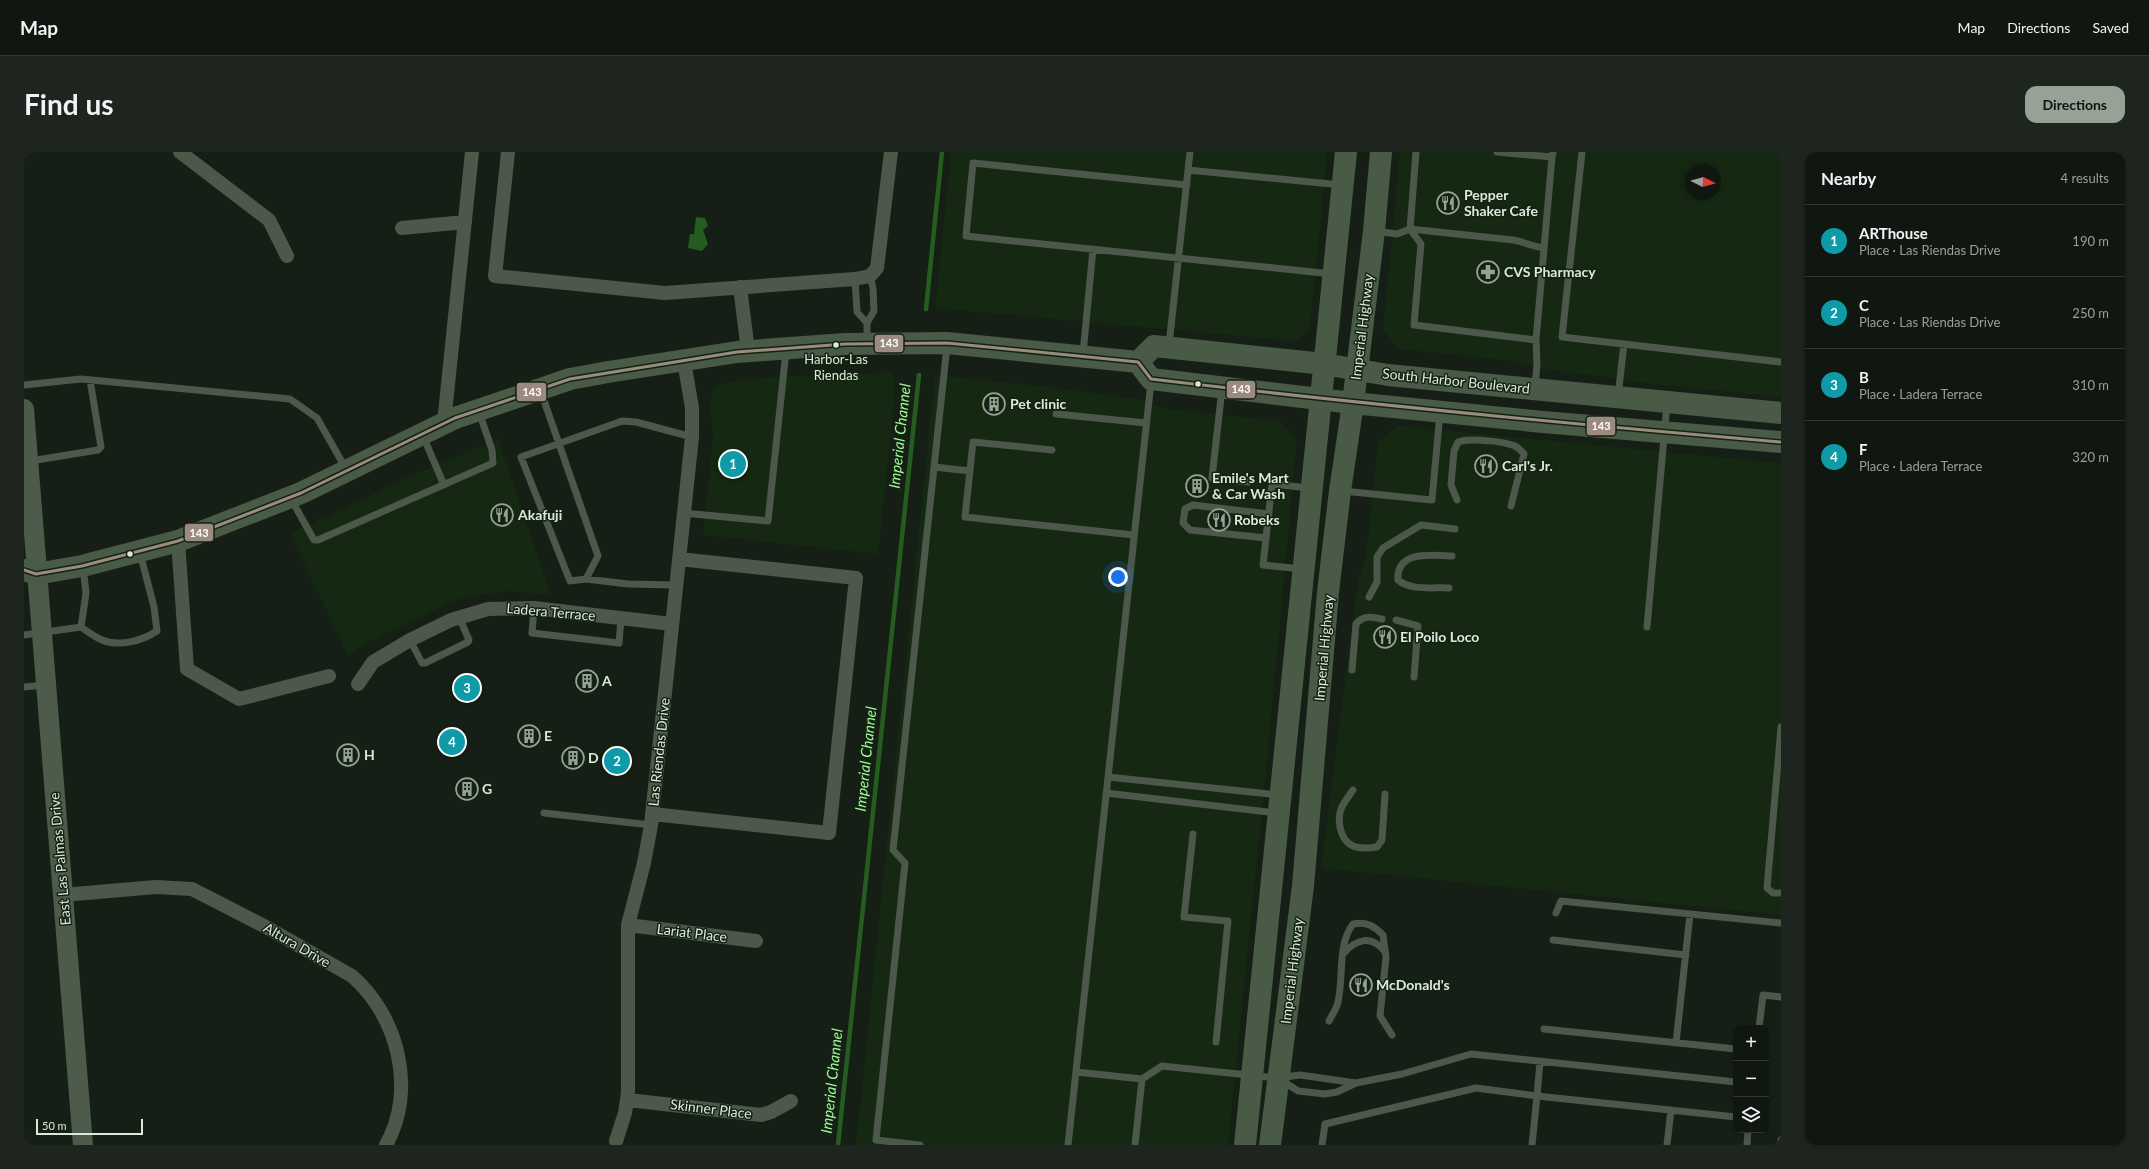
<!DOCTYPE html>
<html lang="en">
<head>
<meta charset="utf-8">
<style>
	:root { --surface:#101710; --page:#1e241e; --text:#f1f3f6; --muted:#9c9f9f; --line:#303630; --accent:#97a296 }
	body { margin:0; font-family:Lato,sans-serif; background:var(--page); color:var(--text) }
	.controls { position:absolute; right:12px; bottom:12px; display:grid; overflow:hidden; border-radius:8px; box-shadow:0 2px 6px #0003 }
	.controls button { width:36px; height:36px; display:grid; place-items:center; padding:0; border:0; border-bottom:1px solid var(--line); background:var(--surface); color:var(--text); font:20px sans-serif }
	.compass { position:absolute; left:1661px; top:12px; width:36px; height:36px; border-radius:50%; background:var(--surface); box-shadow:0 2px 6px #0003; rotate:96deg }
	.scale { position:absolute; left:12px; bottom:10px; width:107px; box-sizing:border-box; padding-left:4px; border:2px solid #dde8dc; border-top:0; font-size:11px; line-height:14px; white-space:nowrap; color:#dde8dc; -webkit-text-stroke:3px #132311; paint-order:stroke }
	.you { position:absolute; left:1094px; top:425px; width:14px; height:14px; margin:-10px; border:3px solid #fff; border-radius:50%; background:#1a73e8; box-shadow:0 0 0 6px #1a73e833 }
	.badge { display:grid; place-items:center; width:26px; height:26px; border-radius:50%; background:var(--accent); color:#fff; font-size:13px; font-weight:700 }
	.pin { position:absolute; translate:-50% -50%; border:2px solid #fff; box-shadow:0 1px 4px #0006 }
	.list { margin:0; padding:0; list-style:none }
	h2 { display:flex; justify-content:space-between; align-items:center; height:52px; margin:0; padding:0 16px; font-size:17px }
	h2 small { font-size:13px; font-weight:400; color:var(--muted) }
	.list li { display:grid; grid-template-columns:26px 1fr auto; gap:12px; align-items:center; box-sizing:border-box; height:72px; padding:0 16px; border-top:1px solid var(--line) }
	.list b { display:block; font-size:15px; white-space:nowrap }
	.list p { margin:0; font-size:13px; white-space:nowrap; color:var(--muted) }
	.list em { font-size:13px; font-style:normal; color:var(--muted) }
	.icon { flex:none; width:22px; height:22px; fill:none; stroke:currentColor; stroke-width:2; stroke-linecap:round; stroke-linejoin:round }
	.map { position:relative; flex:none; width:1757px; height:993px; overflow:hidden; border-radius:12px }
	header { display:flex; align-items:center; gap:24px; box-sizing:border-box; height:56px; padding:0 20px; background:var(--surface); border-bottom:1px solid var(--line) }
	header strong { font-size:19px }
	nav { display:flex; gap:22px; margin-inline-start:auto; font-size:14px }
	.intro { display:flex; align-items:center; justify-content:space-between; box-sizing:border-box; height:96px; padding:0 24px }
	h1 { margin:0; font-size:28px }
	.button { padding:10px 18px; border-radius:12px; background:var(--accent); color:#111; font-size:14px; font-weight:700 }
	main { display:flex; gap:24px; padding:0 24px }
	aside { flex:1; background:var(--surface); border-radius:12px; box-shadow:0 2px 6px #0003 }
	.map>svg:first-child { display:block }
	.built { fill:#142812; fill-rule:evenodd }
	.water { fill:#255d20 }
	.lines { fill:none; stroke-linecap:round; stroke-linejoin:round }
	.stream { stroke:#255d20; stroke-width:4.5 }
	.lane { stroke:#4b584a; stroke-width:7 }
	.street { stroke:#4b584a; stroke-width:14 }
	.secondary { stroke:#4c5b4a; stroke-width:20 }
	.primary { stroke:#495a47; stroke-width:22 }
	.bus-1-casing { stroke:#132311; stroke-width:6 }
	.bus-1 { stroke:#9b8a80; stroke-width:3 }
	.bus-dot { fill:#dde8dc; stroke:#132311; stroke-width:1.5 }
	.labels { text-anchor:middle; stroke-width:3; stroke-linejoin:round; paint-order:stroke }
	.bus-label { font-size:13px; fill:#dde8dc; stroke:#132311 }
	.poi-label { font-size:14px; font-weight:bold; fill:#dde8dc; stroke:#132311; text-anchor:start }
	.street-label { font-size:14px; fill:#dde8dc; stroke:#132311 }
	.water-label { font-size:15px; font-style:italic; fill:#a2f69a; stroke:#132311 }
	.line-badge { stroke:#132311; stroke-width:1.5 }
	.badge-label { font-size:11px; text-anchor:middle; font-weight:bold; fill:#fff }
</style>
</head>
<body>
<header>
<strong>Map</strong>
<nav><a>Map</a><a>Directions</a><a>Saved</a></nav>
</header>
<div class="intro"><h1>Find us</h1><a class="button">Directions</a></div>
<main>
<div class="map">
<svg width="1757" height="993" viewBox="0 0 1757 993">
	<rect width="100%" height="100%" fill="#161f15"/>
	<path class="built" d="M927 0H1303L1286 176 1282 182 1271 189 911 156Z
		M1376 0H1757V245L1630 232 1515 216 1491 209 1375 197 1359 178ZM1667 18H1691V42H1667Z
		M868 220 871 240 854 402 679 383 689 285 686 247 691 236 699 231 712 229 750 225Z
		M911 223 1016 234 1114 247 1144 257 1256 269 1273 289 1241 630 1204 993H832Z
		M1374 274 1757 311V763L1297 716 1334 428 1342 405 1354 290Z
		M474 287 527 443 484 439 448 444 429 449 401 463 347 489 324 503 266 382 386 324Z"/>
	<path class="water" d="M672 65 681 66 684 74 679 78 684 92 678 99 664 96 666 82H670Z"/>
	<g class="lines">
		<path class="stream" d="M902 157 918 0
			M814 993 895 223"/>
		<path class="lane" d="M1392 0 1386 77 1397 92 1390 173 1512 188 1528 5
			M1473 0 1528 5 1529 0
			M1558 0 1538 185 1757 210
			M1164 18 1317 33
			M1163 33 949 11 942 84 1308 122
			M1352 79 1373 82 1386 77 1489 88C1501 90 1509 95 1520 96
			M831 127 833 160 843 171
			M843 190V171L850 159 849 136 846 124
			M1145 193 1166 0
			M1059 202 1069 97
			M0 233 57 227 266 247 293 266 322 317
			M1511 235 1513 212 1512 188
			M1198 237 1188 326 1224 330
			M517 240 574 404 562 427
			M1594 244 1600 192
			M1032 262 1122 271
			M399 284 420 333
			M1028 298 949 290 941 365 1110 383
			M6 309 74 298 77 295 66 228
			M910 315 946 319
			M1319 339 1408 348 1416 261
			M267 347 290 388H294L469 311 468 298 455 260
			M1433 348 1427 333 1430 299 1434 290C1445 286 1479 289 1491 294 1495 296 1497 299 1500 302L1487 354
			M659 361 744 369 762 199
			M1242 386 1166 378 1159 371 1161 357 1169 353 1245 362
			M1278 417 1239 413 1248 332 1285 336
			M651 433 604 432 562 427 546 429 497 305 598 269 612 270 668 285
			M1425 436C1409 435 1387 439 1374 428 1372 398 1408 403 1428 404
			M1345 445 1353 430V405L1359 396 1397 373 1431 377
			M510 456 508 481 595 491 597 467
			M1372 468 1394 474 1390 525
			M57 475 62 441 59 415
			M1623 475 1643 252
			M0 483 57 475C63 479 71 485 78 488 95 495 118 489 133 479L130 455 116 401
			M386 488 398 511H401L444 490 445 488 435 465
			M1328 518 1332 472C1339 463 1347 465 1358 467
			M0 535 21 533
			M1757 575 1743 736 1749 741H1757
			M1084 625 1255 643
			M1329 638C1325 644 1320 650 1317 657 1315 662 1315 669 1316 675 1320 696 1334 698 1353 695L1358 688 1361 642
			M1082 641 1253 661
			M520 661 627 673
			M1169 682 1160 765 1204 769 1192 890
			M1532 761 1537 749 1757 771
			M1529 788 1662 803
			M1319 802C1332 787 1348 782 1361 800
			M1305 869C1308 863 1313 856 1314 850 1320 824 1313 793 1329 772 1342 769 1350 774 1359 783L1362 805 1356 864 1368 883
			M1735 876 1739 843 1757 845
			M1520 877 1712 897
			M1652 891 1666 762
			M1052 920 1118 927 1138 914 1253 926 1276 923 1332 931
			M1257 928 1274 939 1301 942 1313 940 1332 931 1378 922 1447 902 1712 930
			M896 993 852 988 881 711 869 698 923 194
			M1044 993 1127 230
			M1111 993 1118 927
			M1298 993 1301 972 1452 936 1513 944 1516 910
			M1508 993 1513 944 1712 965
			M1643 993 1647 958
			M1723 993 1724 978
			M1757 993V988"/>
		<path class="street" d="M156 0 245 68 263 104
			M484 0 471 124 641 141 831 127 846 124 853 116 867 0
			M378 76 441 70
			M716 135 724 199
			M420 271 448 0
			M154 389 163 517 215 547 305 524
			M334 532 349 510 386 488 427 468 464 457 510 456 648 472
			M628 662 805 681 832 426 655 407
			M39 743 132 735 168 737 242 775 328 824C374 864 393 938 362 993
			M604 773 732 789
			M604 948 737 963 747 960 767 949
			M592 989 601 961 604 940V773L620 711 627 673 668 285V256L660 209"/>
		<path class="secondary" d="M0 257 59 993"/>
		<path class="primary" d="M1114 210 1130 194 1300 212 1364 223 1757 261
			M0 418 12 422 58 414 154 389 277 341 431 266 546 227 584 220 713 200 821 192 923 191 1114 210 1127 227 1329 251 1519 270 1757 290
			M1221 993 1322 0
			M1246 993 1279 734 1304 440 1316 339 1329 251 1350 79 1357 0"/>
		<g class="bus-1-casing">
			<path id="bus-1" d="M0 418 12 422 58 414 154 389 277 341 431 266 546 227 713 200 821 192 923 191 1114 210 1127 227C1337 252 1547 272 1757 290"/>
		</g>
		<use href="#bus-1" class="bus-1"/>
	</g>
	<defs>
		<g id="restaurant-ring" transform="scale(1.15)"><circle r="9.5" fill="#132311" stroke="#97a296" stroke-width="1.5"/><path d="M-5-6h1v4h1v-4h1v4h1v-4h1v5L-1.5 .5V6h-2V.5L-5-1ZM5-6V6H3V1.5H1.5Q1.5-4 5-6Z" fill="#97a296"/></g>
		<g id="pharmacy-ring" transform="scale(1.15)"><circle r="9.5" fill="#132311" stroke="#97a296" stroke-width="1.5"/><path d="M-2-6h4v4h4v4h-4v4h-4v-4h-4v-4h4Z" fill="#97a296"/></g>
		<g id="building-ring" transform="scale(1.15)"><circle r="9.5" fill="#132311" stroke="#97a296" stroke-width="1.5"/><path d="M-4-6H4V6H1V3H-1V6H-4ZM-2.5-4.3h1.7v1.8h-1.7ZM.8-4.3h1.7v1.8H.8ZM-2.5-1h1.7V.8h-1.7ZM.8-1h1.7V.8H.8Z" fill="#97a296"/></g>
	</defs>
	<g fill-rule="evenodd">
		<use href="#restaurant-ring" x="1424" y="51"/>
		<use href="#pharmacy-ring" x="1464" y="120"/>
		<use href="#building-ring" x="970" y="252"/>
		<use href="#restaurant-ring" x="1462" y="314"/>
		<use href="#building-ring" x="1173" y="334"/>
		<use href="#restaurant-ring" x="478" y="363"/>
		<use href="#restaurant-ring" x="1195" y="368"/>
		<use href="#restaurant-ring" x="1361" y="485"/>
		<use href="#building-ring" x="563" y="529"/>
		<use href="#building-ring" x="505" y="584"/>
		<use href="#building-ring" x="324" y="603"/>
		<use href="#building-ring" x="549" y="606"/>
		<use href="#building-ring" x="443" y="637"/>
		<use href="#restaurant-ring" x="1337" y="833"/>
	</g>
	<g class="bus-dot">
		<circle cx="812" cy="193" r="3.5"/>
		<circle cx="1174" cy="232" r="3.5"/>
		<circle cx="106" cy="402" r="3.5"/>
	</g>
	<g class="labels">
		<g class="bus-label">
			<text x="812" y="212">Harbor-Las<tspan x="812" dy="16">Riendas</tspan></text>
		</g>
		<g class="poi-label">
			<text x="1440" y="48">Pepper<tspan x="1440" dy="16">Shaker Cafe</tspan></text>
			<text x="1480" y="125">CVS Pharmacy</text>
			<text x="986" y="257">Pet clinic</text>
			<text x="1478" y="319">Carl's Jr.</text>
			<text x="1188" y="331">Emile's Mart<tspan x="1188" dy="16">&amp; Car Wash</tspan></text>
			<text x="494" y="368">Akafuji</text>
			<text x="1210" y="373">Robeks</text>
			<text x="1376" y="490">El Poilo Loco</text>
			<text x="578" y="534">A</text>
			<text x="520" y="589">E</text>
			<text x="340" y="608">H</text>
			<text x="564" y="611">D</text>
			<text x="458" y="642">G</text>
			<text x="1352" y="838">McDonald's</text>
		</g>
		<g class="street-label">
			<text transform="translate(1338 175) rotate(-83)" y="5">Imperial Highway</text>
			<text transform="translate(1432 229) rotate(6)" y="5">South Harbor Boulevard</text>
			<text transform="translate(527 460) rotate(5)" y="5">Ladera Terrace</text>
			<text transform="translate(1300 496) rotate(-85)" y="5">Imperial Highway</text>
			<text transform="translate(635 600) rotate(-84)" y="5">Las Riendas Drive</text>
			<text transform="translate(36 707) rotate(-95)" y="5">East Las Palmas Drive</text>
			<text transform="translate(668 781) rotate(7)" y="5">Lariat Place</text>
			<text transform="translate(273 793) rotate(30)" y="5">Altura Drive</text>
			<text transform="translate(1268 819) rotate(-83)" y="5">Imperial Highway</text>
			<text transform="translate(687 957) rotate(7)" y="5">Skinner Place</text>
		</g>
		<g class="water-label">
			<text transform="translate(876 284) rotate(-84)" y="5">Imperial Channel</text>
			<text transform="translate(842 607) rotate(-84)" y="5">Imperial Channel</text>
			<text transform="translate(808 929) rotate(-84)" y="5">Imperial Channel</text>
		</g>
	</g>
	<g class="line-badge">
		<rect x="850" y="182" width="30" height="19" rx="4" fill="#9b8a80"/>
		<rect x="1202" y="228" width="30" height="19" rx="4" fill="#9b8a80"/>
		<rect x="492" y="230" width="31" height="20" rx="4" fill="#9b8a80"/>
		<rect x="1562" y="264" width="30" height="20" rx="4" fill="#9b8a80"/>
		<rect x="160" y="371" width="30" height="19" rx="4" fill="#9b8a80"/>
	</g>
	<g class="badge-label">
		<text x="865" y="195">143</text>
		<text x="1217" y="241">143</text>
		<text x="508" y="244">143</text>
		<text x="1577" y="278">143</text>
		<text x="175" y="385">143</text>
	</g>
</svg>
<div class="controls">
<button>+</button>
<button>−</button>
<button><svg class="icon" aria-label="layers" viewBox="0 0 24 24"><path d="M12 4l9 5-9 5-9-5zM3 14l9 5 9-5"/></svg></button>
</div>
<svg class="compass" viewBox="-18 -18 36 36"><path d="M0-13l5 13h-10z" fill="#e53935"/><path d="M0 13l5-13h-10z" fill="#9c9f9f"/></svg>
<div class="scale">50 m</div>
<div class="you"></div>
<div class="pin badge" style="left:709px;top:312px;background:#0f9aa8">1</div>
<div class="pin badge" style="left:593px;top:609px;background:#0f9aa8">2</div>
<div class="pin badge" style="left:443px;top:536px;background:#0f9aa8">3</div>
<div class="pin badge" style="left:428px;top:590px;background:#0f9aa8">4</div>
</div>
<aside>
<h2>Nearby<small>4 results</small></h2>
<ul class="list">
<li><span class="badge" style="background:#0f9aa8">1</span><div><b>ARThouse</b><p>Place · Las Riendas Drive</p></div><em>190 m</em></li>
<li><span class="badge" style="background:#0f9aa8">2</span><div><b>C</b><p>Place · Las Riendas Drive</p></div><em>250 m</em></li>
<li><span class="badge" style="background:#0f9aa8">3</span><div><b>B</b><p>Place · Ladera Terrace</p></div><em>310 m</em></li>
<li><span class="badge" style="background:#0f9aa8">4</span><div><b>F</b><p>Place · Ladera Terrace</p></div><em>320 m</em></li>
</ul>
</aside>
</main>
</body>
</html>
